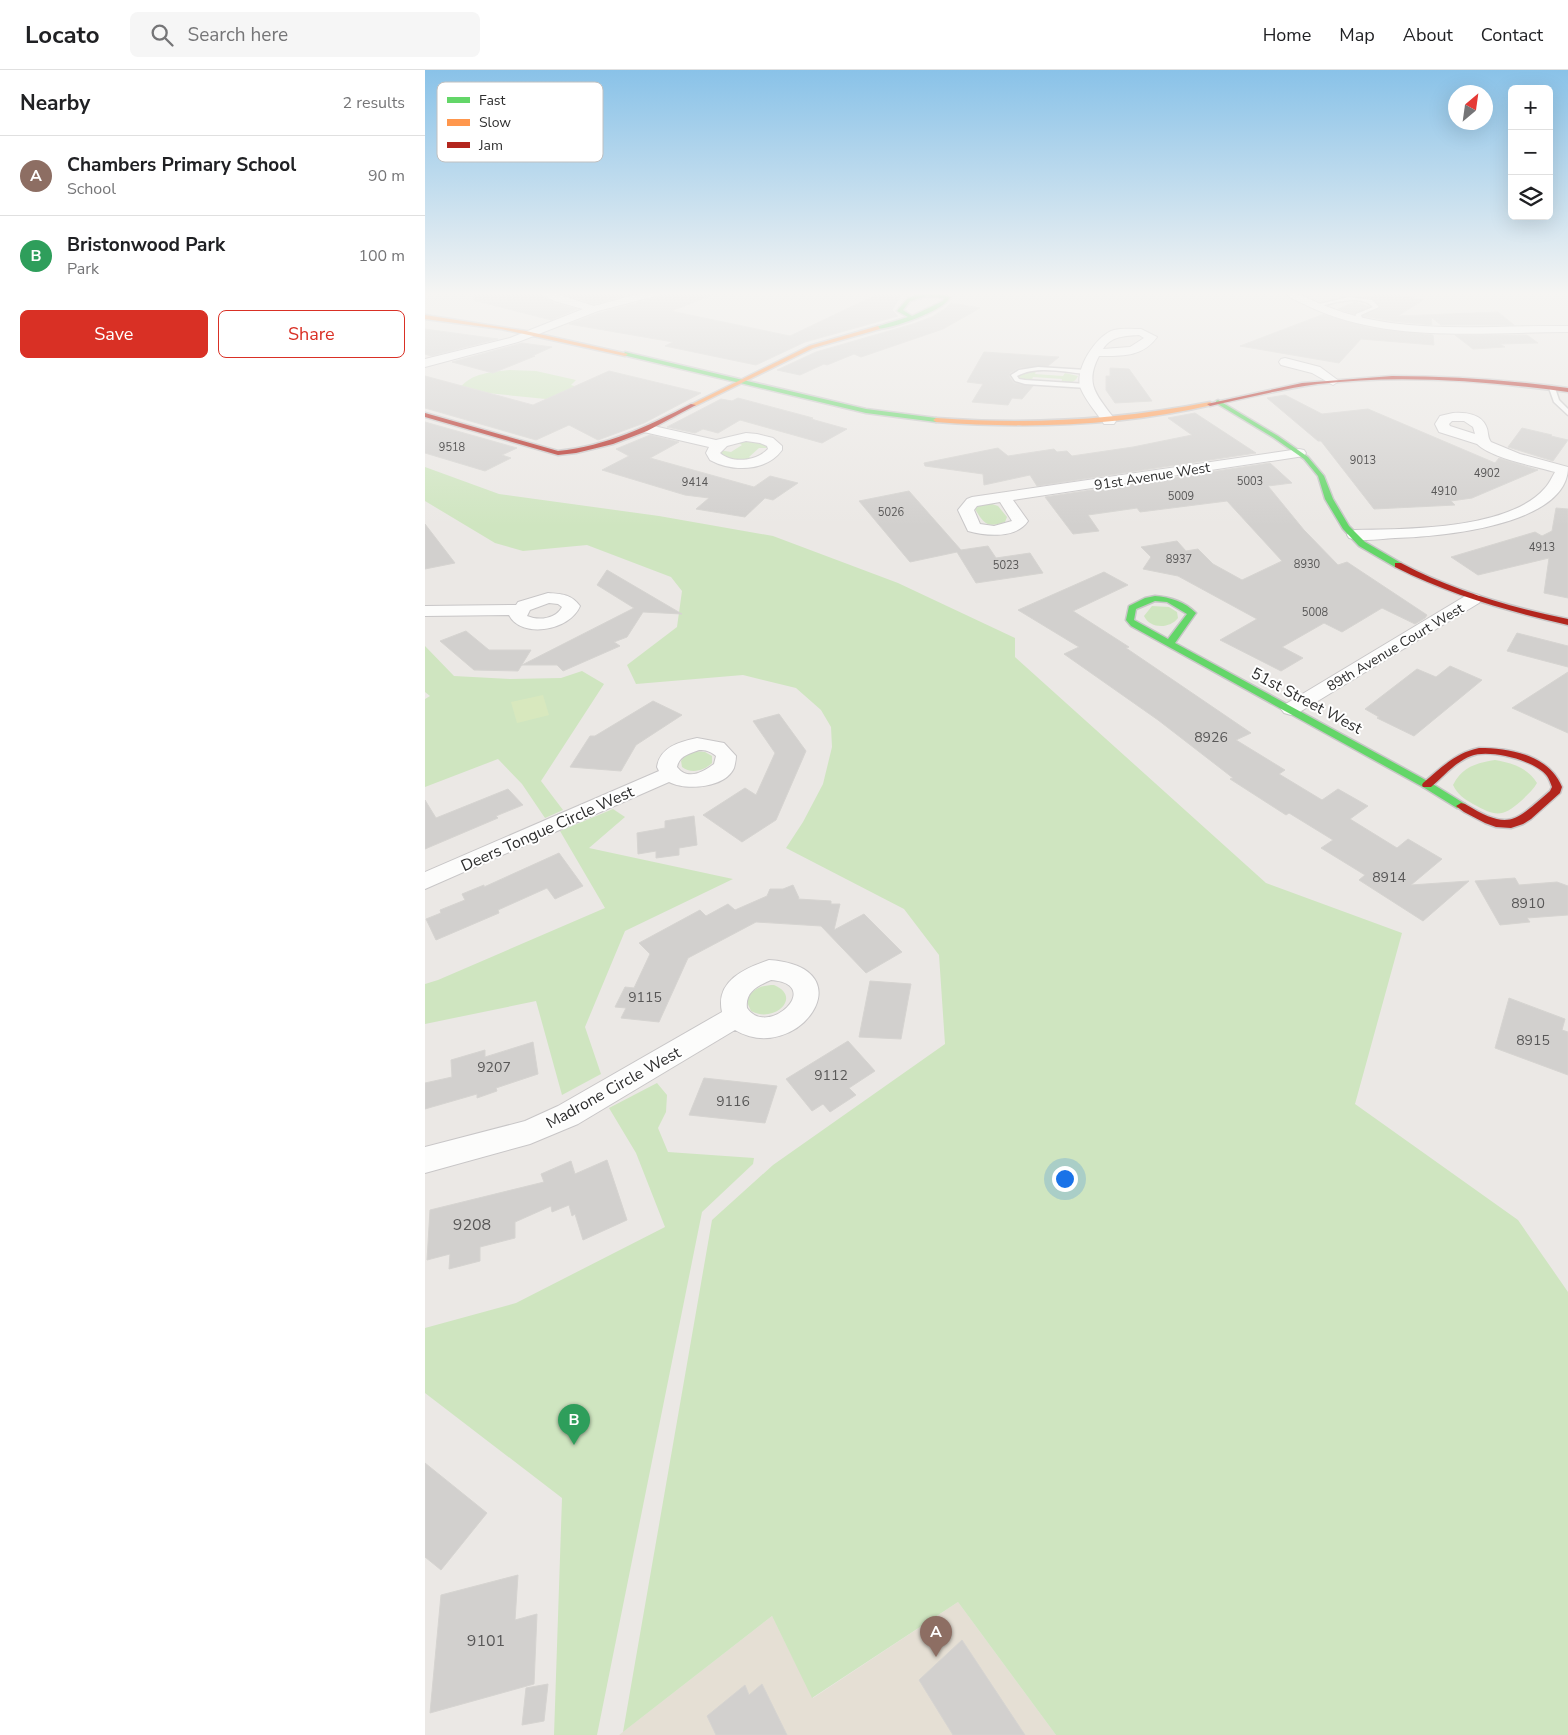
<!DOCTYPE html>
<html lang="en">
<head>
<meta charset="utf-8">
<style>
	:root { --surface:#fff; --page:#f6f6f6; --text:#202124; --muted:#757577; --line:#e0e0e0; --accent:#d93025 }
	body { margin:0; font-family:"Nunito Sans",sans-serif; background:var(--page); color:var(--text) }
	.controls { position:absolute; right:15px; top:15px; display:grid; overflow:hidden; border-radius:8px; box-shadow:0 5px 20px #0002 }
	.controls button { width:45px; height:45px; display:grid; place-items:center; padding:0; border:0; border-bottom:1px solid var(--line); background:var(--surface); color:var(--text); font:25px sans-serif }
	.compass { position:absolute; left:1023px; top:15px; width:45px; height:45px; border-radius:50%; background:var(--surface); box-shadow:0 5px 20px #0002; rotate:29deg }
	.you { position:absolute; left:639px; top:1108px; width:18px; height:18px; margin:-12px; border:4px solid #fff; border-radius:50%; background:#1a73e8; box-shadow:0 0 0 8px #1a73e833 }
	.badge { display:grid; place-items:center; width:32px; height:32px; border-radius:50%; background:var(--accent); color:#fff; font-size:16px; font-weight:700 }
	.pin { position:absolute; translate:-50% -41px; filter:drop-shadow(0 1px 2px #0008) }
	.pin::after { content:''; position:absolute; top:26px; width:18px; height:15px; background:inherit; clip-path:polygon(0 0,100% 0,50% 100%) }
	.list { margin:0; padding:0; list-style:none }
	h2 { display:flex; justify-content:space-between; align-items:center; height:65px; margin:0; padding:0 20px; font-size:21px }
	h2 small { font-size:16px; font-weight:400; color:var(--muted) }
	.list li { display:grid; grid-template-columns:32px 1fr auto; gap:15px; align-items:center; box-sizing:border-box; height:80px; padding:0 20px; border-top:1px solid var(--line) }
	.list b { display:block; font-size:19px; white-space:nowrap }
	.list p { margin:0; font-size:16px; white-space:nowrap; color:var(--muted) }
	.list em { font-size:16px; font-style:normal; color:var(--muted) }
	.actions { display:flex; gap:10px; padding:15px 20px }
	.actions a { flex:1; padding:11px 0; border:1px solid var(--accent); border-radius:8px; text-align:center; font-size:18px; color:var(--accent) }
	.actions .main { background:var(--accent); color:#fff }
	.icon { flex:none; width:28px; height:28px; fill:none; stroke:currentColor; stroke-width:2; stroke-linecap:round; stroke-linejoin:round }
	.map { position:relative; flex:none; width:1143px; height:1665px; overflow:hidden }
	header { display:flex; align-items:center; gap:30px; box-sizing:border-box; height:70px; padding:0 25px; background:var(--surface); border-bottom:1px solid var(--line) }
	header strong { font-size:24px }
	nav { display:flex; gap:28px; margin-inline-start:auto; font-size:18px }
	.search { width:350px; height:45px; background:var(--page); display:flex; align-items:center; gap:12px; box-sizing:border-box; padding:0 18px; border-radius:8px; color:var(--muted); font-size:19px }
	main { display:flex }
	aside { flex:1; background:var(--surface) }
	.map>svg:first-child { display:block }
	.education { fill:#e5dfd4 }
	.green { fill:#cfe5c0 }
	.pitch { fill:#d8e8be }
	.building { fill:#d2d0ce; stroke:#d6d4d1 }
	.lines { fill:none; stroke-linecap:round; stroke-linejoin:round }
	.lane-casing { stroke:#c8c6c7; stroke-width:3 }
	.street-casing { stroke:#c8c6c7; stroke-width:2 }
	.fast-casing { stroke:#c8c6c7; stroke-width:3 }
	.slow-casing { stroke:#c8c6c7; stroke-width:3 }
	.jam-casing { stroke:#c8c6c7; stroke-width:3 }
	.lane { fill:#fcfcfb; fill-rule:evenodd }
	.street { fill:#fcfcfb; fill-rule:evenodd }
	.fast { fill:#63d668; fill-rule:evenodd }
	.slow { fill:#ff974d; fill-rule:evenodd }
	.jam { fill:#b3261e; fill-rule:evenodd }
	.labels { text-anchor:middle; stroke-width:4; stroke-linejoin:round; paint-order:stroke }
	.far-number-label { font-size:11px; fill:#585757 }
	.far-street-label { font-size:14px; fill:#2e2e2e; stroke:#fff }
	.number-label { font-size:14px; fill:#585757 }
	.street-label { font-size:16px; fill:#2e2e2e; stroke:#fff }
	.near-number-label { font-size:16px; fill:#585757 }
	.key { fill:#fff; stroke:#c0c0c0; stroke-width:1 }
	.key-label { font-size:14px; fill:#2e2e2e }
</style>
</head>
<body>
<header>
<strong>Locato</strong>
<div class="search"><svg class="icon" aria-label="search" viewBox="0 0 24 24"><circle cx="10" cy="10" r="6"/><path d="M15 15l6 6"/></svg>Search here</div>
<nav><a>Home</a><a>Map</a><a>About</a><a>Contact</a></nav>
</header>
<main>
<aside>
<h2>Nearby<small>2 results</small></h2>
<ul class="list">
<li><span class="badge" style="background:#8d6e63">A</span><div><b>Chambers Primary School</b><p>School</p></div><em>90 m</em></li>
<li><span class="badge" style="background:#2e9e5b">B</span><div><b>Bristonwood Park</b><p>Park</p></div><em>100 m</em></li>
</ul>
<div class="actions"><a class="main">Save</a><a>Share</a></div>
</aside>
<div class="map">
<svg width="1143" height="1665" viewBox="0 0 1143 1665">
	<rect width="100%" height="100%" fill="#ebe8e5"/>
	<path class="education" d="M533 1532 631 1665H194L347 1546 388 1628Z"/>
	<path class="green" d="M85 300 111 301 151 310 146 315 166 321 131 330 52 322 35 318C46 303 67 302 85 300Z
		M607 300 611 301 610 304 638 306 640 303 653 306C650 313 643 314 636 314L637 309 608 307 606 312 593 307 597 302Z
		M318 370 340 372 345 378H334L324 387 328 389 317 391 296 387 294 380 306 382 317 375 310 371Z
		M0 397 74 424 234 446 348 466 473 513 590 568V587L841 813 977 863 930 1034 1093 1150 1143 1222V1665H631L533 1532 387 1628 347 1546 198 1662 287 1150 348 1095 520 974 514 885 479 839 361 778 378 752 398 714 407 677 406 657 396 640 371 618 318 605 211 614 202 595 252 557 257 521 246 507 162 475 98 481 70 473 0 431Z
		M564 433 573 436 582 447 580 452C562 458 559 454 550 439L555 435Z
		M727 536 744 537 752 542 753 548C745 559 725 559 719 546Z
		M0 576 29 606 85 609 136 608 157 601 179 614 116 711 138 740 120 748 97 714 73 689 0 717V629L5 626 0 622Z
		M270 681 280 682 287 686V693C279 701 266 704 257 697L256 691 261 685Z
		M1070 690C1087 693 1103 698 1112 713 1108 720 1102 725 1096 731 1077 748 1070 746 1048 734 1038 728 1033 725 1028 715 1037 697 1051 693 1070 690Z
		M188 739 200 747 164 778 308 809 200 861 160 957 176 1004 137 1025 111 931 0 954V914L13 910 180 838 135 761Z
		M349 915C378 927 349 954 326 941L322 932C325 919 337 915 349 915Z
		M232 1013 242 1025 241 1042 233 1058 243 1082 329 1088 328 1094 277 1142 172 1665H129L137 1428 0 1323V1258L91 1233 240 1157 211 1083 184 1038Z"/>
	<path class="pitch" d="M118 625 124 645 92 653 86 632Z"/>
	<path class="building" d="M49 223H114L128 233 152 239 126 250 48 230Z
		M135 223H209L169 234Z
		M237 223H287L288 225 246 241 365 266 455 223 480 224 476 226 467 240 473 246 380 272 331 295 240 276 248 272 144 254 174 243 234 227Z
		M953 223H965L998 230 973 246 1073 242 1089 255H1016L1006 247 1007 255 966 251 938 246 956 237 948 229 942 227Z
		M930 232 944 237 929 244 913 239Z
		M526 233 555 238 518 259 436 287 429 284 402 295 399 294 375 305 352 300 391 282 488 254 507 247 521 238Z
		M899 244 945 258 1008 265 1009 275 936 269 914 293 815 276Z
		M0 259 73 269 6 286 0 284Z
		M1030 265H1102L1113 273 1075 274 1080 277 1048 279Z
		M97 273 127 277 107 286H110L68 303 27 292Z
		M559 282 634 287 623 296 594 298 585 303 584 306 589 313 608 316 597 329 587 328 583 335 547 332 558 314 542 312Z
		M685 298 704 299 727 331 690 333 681 320V306H685Z
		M184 301 276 323 219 353 173 370 144 355 111 370 0 338V306L108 335Z
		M860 325 897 344 943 339 1070 393 1074 388 1113 400 1047 428 1026 431 1030 435 949 439 896 371H893L842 328Z
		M313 328 388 348 386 349 422 359 397 373 315 350 293 363 278 359 270 363 242 357 296 329 307 331Z
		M770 343 831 383 612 416 605 405 559 415 558 404 500 396 499 393 573 378 583 386 629 379 632 382 642 381 647 386 708 377 767 365 743 348Z
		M0 352 92 378 77 385 86 388 60 401 0 383Z
		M1097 358 1127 365 1126 366 1143 370 1128 391 1083 377Z
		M225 365 254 372 225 388 329 417 345 406 373 413 348 430 340 428 320 447 271 439 284 428 260 425 177 400 204 386 191 379Z
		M845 393 867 413 843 416 879 460 913 495 922 492 1002 545 1000 548 990 554 957 538 917 562 899 553 857 577 878 588 856 601 795 570 832 549 753 506 718 499 726 487 716 477 752 471 761 481 773 479 788 494 817 510 857 491 802 431 715 442 712 438 663 445 674 461 648 464 620 427Z
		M484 421 536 480 563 476 571 488 605 483 618 503 551 513 532 482 485 492 434 431Z
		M1131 438 1143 439V528L1119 523 1124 488 1053 505 1026 487 1110 462 1117 466 1127 461Z
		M0 454 30 493 0 499Z
		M182 500 257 544 218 542 202 567 189 572 195 576 138 601 132 595H97L209 538 172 515Z
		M679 502 703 515 648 541 704 577 701 578 826 663 811 670 860 700 854 704 897 730 913 719 943 736 925 749 972 778 983 769 1017 789 986 815 1044 811 998 851 934 810 940 805 896 778 908 770 864 743 861 745 805 709 808 708 733 650 639 584 654 577 593 540Z
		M41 561 64 580H106L93 601 49 600 15 571Z
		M1092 563 1143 576V597L1082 581Z
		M1025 596 1057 610 989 666 952 648 954 647 940 639 992 599 1011 607Z
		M1143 602V663L1087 638Z
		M228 631 257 645 211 675 196 701 145 697 165 666H170Z
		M354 644 381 681 351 750 317 772 278 745 320 718 331 725 350 683 328 651Z
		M83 719 98 735 71 746 73 748 0 779V730L11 748Z
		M269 746 272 775 254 778V785L231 788V781L213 784 212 763 240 758V751Z
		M134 783 158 816 130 829 122 818 73 840 74 843 11 870 1 849 16 843 15 840 40 830 37 824 59 815V817Z
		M1090 808 1094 815 1132 812 1143 816V845L1102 848 1105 852 1075 855 1050 811Z
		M368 815 374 828 373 829 406 831V834H415L409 860 439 844 477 882 441 903 396 856 331 852 263 888 234 952 196 948 201 938 190 937 200 917 209 918 225 884 214 873 275 840 281 846 303 834 310 840 342 826 345 819H358Z
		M445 911 486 914 476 969 434 967Z
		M1084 928 1140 949 1137 960 1143 962V1005L1070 978Z
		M423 971 450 1001 424 1018 431 1025 405 1042 398 1034 387 1041 361 1009Z
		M108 972 113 1004 71 1018 72 1021 52 1028V1024L0 1039V1013L27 1007 26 990 60 980V987Z
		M279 1008 352 1016 340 1053 264 1045Z
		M182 1090 202 1150 158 1170 150 1144 147 1146 144 1135 127 1142 126 1136 90 1152V1168L55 1177V1191L24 1199 25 1184 2 1190 5 1140 119 1112 116 1104 146 1091 150 1104Z
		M0 1393 62 1443 16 1500 0 1487Z
		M93 1505 90 1550 112 1544 109 1614 5 1643 16 1525Z
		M537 1570 600 1665H528L494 1610Z
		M123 1614 119 1651 97 1655 101 1618Z
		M337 1614 362 1665H291L282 1646 320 1615 324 1625Z"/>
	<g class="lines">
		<g class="lane-casing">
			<path id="lane" d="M924 227 947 230 954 237 936 245 938 251 935 253 930 248 931 244 948 237C935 223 905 234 889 238L886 236Z
				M613 297 661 300 664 302 661 304C639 302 612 295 592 306L594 309 600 310 662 314 665 316 662 318 600 314 590 311 586 305 594 300Z
				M1127 316 1130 318 1134 330 1143 339V345L1129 332 1124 318Z"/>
		</g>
		<g class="street-casing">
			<path id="street" d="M116 223H129L169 236 217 223H235L234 225 173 241 93 272 0 297V289L85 268 158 239 129 231Z
				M860 223C878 223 886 231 903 237 923 245 945 250 966 253 1024 261 1084 255 1143 256V262C1057 262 963 274 883 236 875 232 866 229 860 223Z
				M716 259 732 267C718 287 697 286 674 286 658 316 674 327 691 351L689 354H679C672 343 661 331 656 319 648 301 671 265 689 260 697 258 708 259 716 259ZM714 265 719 268 705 277 678 279C686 266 700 266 714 265Z
				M860 288 895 297 914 311 908 315 887 303 856 295 854 292 856 289Z
				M1028 343C1040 342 1056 344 1061 356 1064 362 1062 367 1066 372L1095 384 1143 397C1143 456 1013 467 970 468 955 469 939 472 924 468L922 465 924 462 930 460C981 459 1084 460 1120 418 1124 414 1127 407 1130 402 1109 396 1066 388 1052 374L1014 362 1010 354 1015 346ZM1027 351H1039L1048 357 1050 364 1025 356 1024 354Z
				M224 355 291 370 321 363 332 364 348 368 357 376V380C341 402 307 402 285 390L281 383 284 377 219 362 217 359ZM321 371 335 373 342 376 343 379C331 391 308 394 295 383L302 376Z
				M874 379 879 380 881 383 879 386 588 430 603 451C591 469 561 466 543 461L533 440 542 429 547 427ZM575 432 587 451 569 456 555 454 549 440 552 436Z
				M123 523C137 524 146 524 155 536 145 561 96 569 84 545L0 546V536L91 535 93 532ZM124 533 133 534 137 537C131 549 114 551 102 546L105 540Z
				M1048 524 1054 525 1057 529 1054 533 873 643 866 645 859 643 856 639 859 635 1042 525Z
				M272 668 299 673 311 686C311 690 310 694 309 698 300 718 261 721 244 712L0 819V802L234 701 232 697C235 677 254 672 272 668ZM274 680C281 680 285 681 291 686L289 694C278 702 263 711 252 697 254 686 264 684 274 680Z
				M344 890C444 897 372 997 310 960L153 1054 105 1074 0 1103V1077L100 1051 133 1036 297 942C290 911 320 898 344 890ZM346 910C400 914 343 969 322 938 320 922 332 916 346 910Z"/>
		</g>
		<g class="fast-casing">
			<path id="fast" d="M495 223H510L525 227C519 241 466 259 451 259V257L483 247 472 241 482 229ZM502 226 519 228 518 231 487 246 478 240 485 231Z
				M200 282 441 339 511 348 514 350 511 352 441 343 198 285Z
				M793 330 853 366 883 387 899 406 908 429 924 456 940 472 976 493V497H970L934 476 918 459 900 429 893 406 879 389 849 368 791 333V331Z
				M730 526C745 527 760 532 771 543L750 573 1006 713 1040 734 1041 736 1040 738H1032L998 717 706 556 701 550 704 536 720 528ZM730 531 742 532 762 544 743 569 709 550 711 539Z"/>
		</g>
		<g class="slow-casing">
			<path id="slow" d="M0 245 101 261 203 284 200 286 76 259 0 249Z
				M453 256 455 259 388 278 270 336 265 335 384 276Z
				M785 332 788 334 787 335C696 356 604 359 511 352L508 350 511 348C605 355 692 350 785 332Z"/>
		</g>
		<g class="jam-casing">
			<path id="jam" d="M967 306C1026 306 1084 310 1143 318V322C1060 311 976 304 893 314 857 319 821 328 785 336L782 334 877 313Z
				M266 334 271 335 222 361 188 374 151 383 133 385 0 347V343L133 381C182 376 223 356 266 334Z
				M970 493H976C1029 521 1085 537 1143 549V555C1083 541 1025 525 970 497Z
				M1054 678C1085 678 1124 685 1137 717L1135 723 1106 749 1098 754 1086 758 1071 757 1060 753 1039 742 1031 736 1036 733 1040 734C1085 761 1089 752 1125 721L1127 717C1126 714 1124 709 1122 706 1110 690 1064 679 1046 686 1030 692 1018 707 1006 717H998L997 715 998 713C1016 698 1030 683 1054 678Z"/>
		</g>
		<use href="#lane" class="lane"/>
		<use href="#street" class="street"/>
		<use href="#fast" class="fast"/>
		<use href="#slow" class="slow"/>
		<use href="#jam" class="jam"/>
	</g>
	<linearGradient id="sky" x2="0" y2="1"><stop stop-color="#89c2e8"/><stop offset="0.49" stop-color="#f6f5f3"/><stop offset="1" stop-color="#f6f5f3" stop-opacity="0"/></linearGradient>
	<rect width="1143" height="456" fill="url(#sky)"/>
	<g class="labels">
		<g class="far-number-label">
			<text x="27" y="381">9518</text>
			<text x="938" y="394">9013</text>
			<text x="1062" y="407">4902</text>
			<text x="825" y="415">5003</text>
			<text x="270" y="416">9414</text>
			<text x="1019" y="425">4910</text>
			<text x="756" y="430">5009</text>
			<text x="466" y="446">5026</text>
			<text x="1117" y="481">4913</text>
			<text x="754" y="493">8937</text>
			<text x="882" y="498">8930</text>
			<text x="581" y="499">5023</text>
			<text x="890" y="546">5008</text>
		</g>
		<g class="far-street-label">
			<text transform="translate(727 406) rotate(-9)" y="5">91st Avenue West</text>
			<text transform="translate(970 577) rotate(-31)" y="5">89th Avenue Court West</text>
		</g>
		<g class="number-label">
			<text x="786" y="672">8926</text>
			<text x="964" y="812">8914</text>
			<text x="1103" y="838">8910</text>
			<text x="220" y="932">9115</text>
			<text x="1108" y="975">8915</text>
			<text x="69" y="1002">9207</text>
			<text x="406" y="1010">9112</text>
			<text x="308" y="1036">9116</text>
		</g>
		<g class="street-label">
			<text transform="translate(882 630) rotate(28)" y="6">51st Street West</text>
			<text transform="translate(122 758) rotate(-24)" y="6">Deers Tongue Circle West</text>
			<text transform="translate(188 1017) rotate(-29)" y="6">Madrone Circle West</text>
		</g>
		<g class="near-number-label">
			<text x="47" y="1160">9208</text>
			<text x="61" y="1576">9101</text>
		</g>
	</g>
	<rect x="12" y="12" width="166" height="80" rx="8" class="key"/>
	<rect x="22" y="27" width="23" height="6" fill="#63d668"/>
	<rect x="22" y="49" width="23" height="7" fill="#ff974d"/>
	<rect x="22" y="72" width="23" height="6" fill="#b3261e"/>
	<g class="key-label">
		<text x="54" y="35">Fast</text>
		<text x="54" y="57">Slow</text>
		<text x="54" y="80">Jam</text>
	</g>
</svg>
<div class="controls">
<button>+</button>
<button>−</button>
<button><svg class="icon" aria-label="layers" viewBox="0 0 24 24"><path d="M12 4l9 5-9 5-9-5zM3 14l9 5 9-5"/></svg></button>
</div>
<svg class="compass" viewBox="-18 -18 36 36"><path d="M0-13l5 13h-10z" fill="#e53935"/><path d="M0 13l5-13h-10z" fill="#757577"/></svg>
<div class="you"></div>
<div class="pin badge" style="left:511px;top:1587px;background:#8d6e63">A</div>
<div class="pin badge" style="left:149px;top:1375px;background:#2e9e5b">B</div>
</div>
</main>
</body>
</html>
